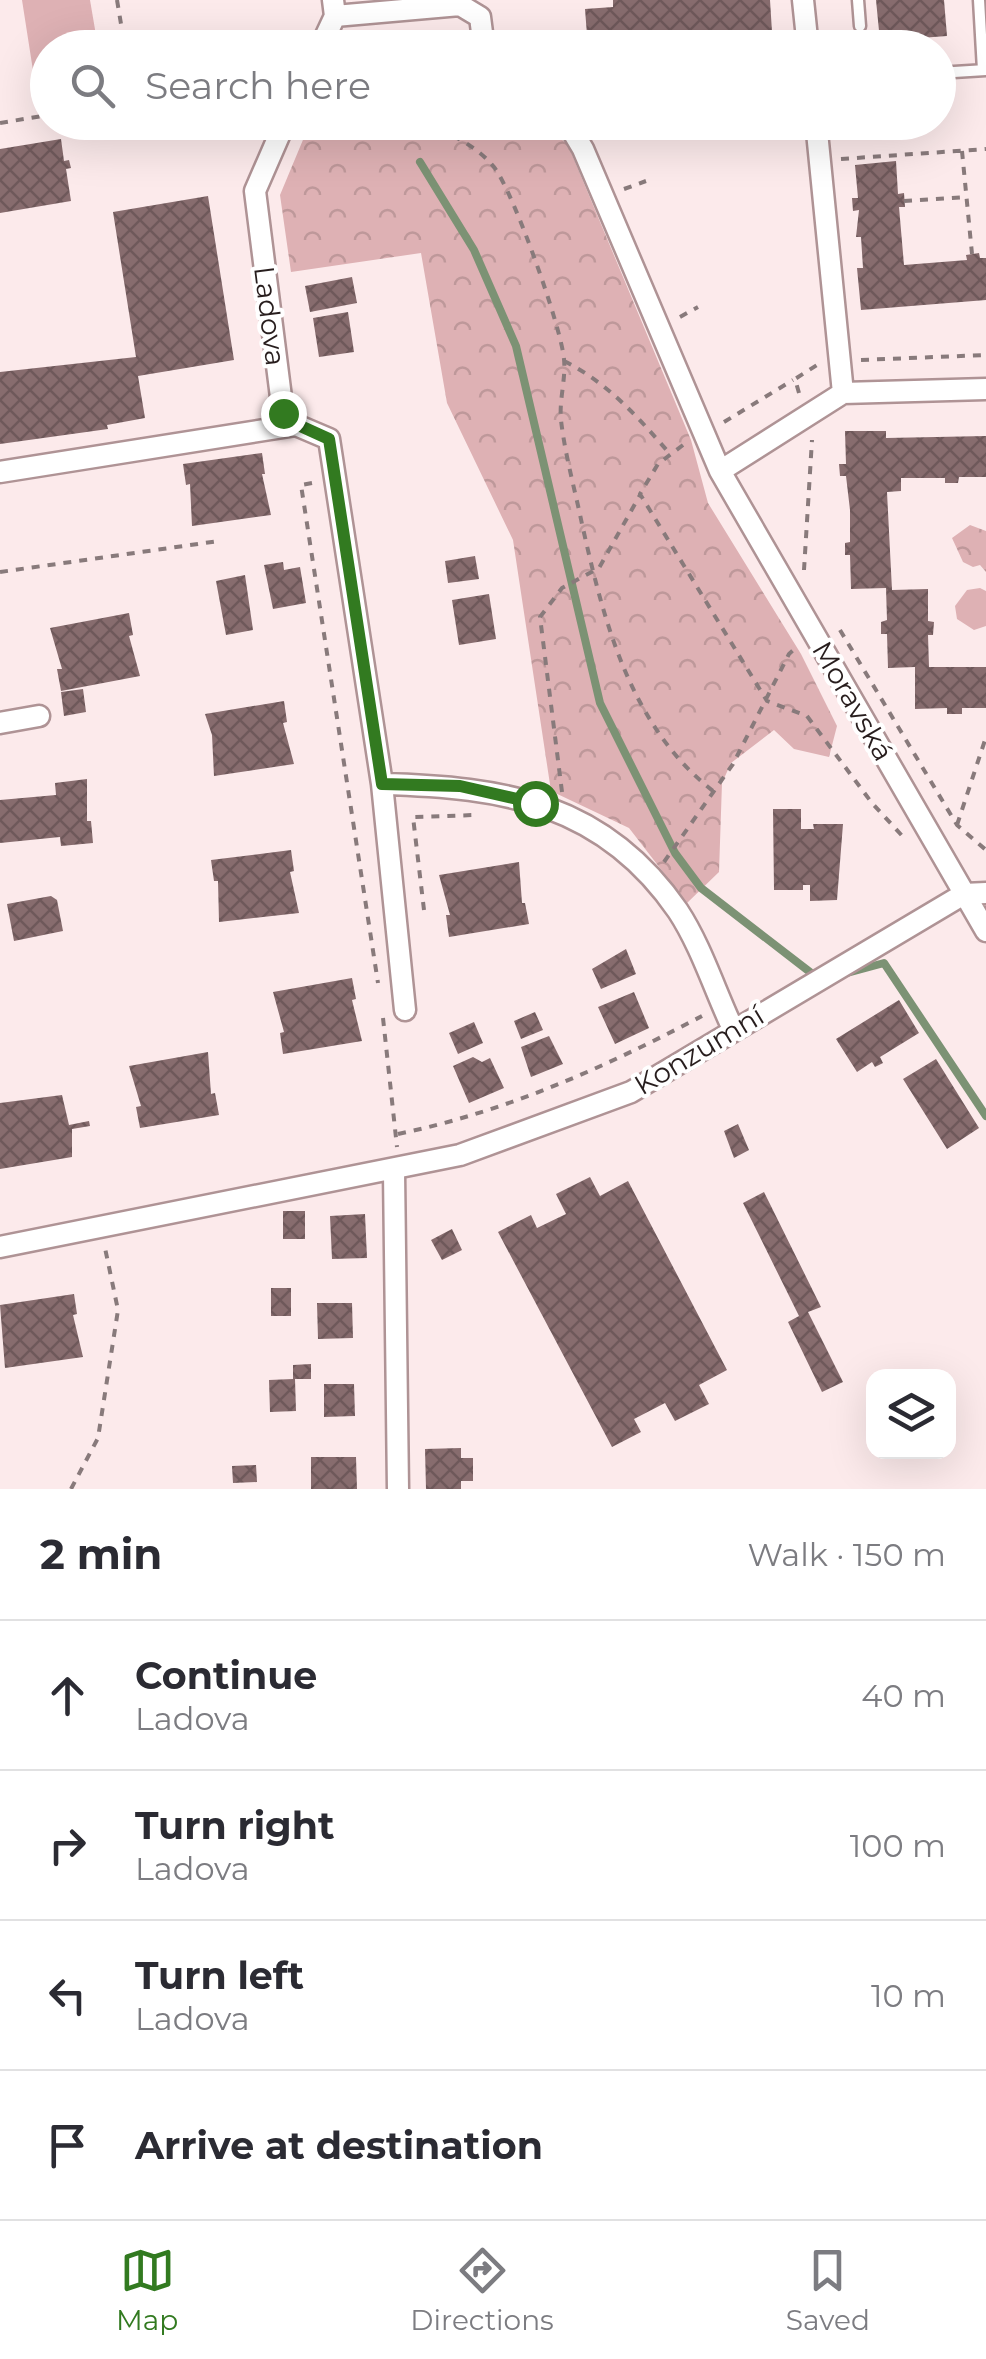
<!DOCTYPE html>
<html lang="en">
<head>
<meta charset="utf-8">
<style>
	:root { --surface:#fff; --page:#f2f2f3; --text:#2b2b33; --muted:#7c7c81; --line:#e1e1e2; --accent:#327a20 }
	body { margin:0; font-family:Montserrat,sans-serif; background:var(--page); color:var(--text) }
	.controls { position:absolute; right:30px; bottom:30px; display:grid; overflow:hidden; border-radius:20px; box-shadow:0 10px 40px #0002 }
	.controls button { width:90px; height:90px; display:grid; place-items:center; padding:0; border:0; border-bottom:2px solid var(--line); background:var(--surface); color:var(--text); font:50px sans-serif }
	.stop { position:absolute; width:30px; height:30px; margin:-22px; border:8px solid #327a20; border-radius:50%; background:#fff }
	.stop.end { background:#327a20; border-color:#fff; box-shadow:0 2px 10px #0008 }
	.list { margin:0; padding:0; list-style:none }
	h2 { display:flex; justify-content:space-between; align-items:center; height:130px; margin:0; padding:0 40px; font-size:42px }
	h2 small { font-size:32px; font-weight:400; color:var(--muted) }
	.list li { display:grid; grid-template-columns:65px 1fr auto; gap:30px; align-items:center; box-sizing:border-box; height:150px; padding:0 40px; border-top:2px solid var(--line) }
	.list b { display:block; font-size:38px; white-space:nowrap }
	.list p { margin:0; font-size:32px; white-space:nowrap; color:var(--muted) }
	.list em { font-size:32px; font-style:normal; color:var(--muted) }
	.icon { flex:none; width:55px; height:55px; fill:none; stroke:currentColor; stroke-width:2; stroke-linecap:round; stroke-linejoin:round }
	.map { position:relative; flex:none; width:986px; height:1489px; overflow:hidden }
	.search { position:absolute; background:var(--surface); box-shadow:0 10px 40px #0002; left:30px; right:30px; top:30px; height:110px; display:flex; align-items:center; gap:25px; box-sizing:border-box; padding:0 35px; border-radius:55px; color:var(--muted); font-size:38px }
	.sheet { height:730px; background:var(--surface) }
	nav { display:flex; justify-content:space-around; align-items:center; box-sizing:border-box; height:140px; border-top:2px solid var(--line); background:var(--surface); font-size:28px; color:var(--muted) }
	nav a { display:grid; justify-items:center; gap:5px }
	nav .on { color:var(--accent) }
	.map>svg:first-child { display:block }
	.green { fill:#deb1b4 }
	.forest { fill:url(#forest-crowns) }
	.lines { fill:none; stroke-linecap:round; stroke-linejoin:round }
	.stream { stroke:#7c9274; stroke-width:8 }
	.building { fill:url(#building-cross-hatch) }
	.service-casing { stroke:#af9395; stroke-width:15 }
	.minor-casing { stroke:#af9395; stroke-width:25 }
	.path { stroke:#887a7b; stroke-width:4; stroke-dasharray:8 8; stroke-linecap:butt }
	.service { stroke:#fff; stroke-width:10 }
	.minor { stroke:#fff; stroke-width:20 }
	.route { stroke:#327a20; stroke-width:12 }
	.labels { text-anchor:middle; stroke-width:8; stroke-linejoin:round; paint-order:stroke }
	.street-label { font-size:28px; fill:#271d1d; stroke:#fff }
</style>
</head>
<body>
<div class="map">
<svg width="986" height="1489" viewBox="0 0 986 1489">
	<defs>
		<pattern id="forest-crowns" width="20" height="18" patternUnits="userSpaceOnUse" patternTransform="scale(2.5)"><rect width="20" height="18" fill="#deb1b4"/><path d="M2 6a3 3 0 1 1 6 0M12 15a3 3 0 1 1 6 0" fill="none" stroke="#be989a"/></pattern>
		<pattern id="building-cross-hatch" width="8" height="8" patternUnits="userSpaceOnUse" patternTransform="scale(2.5)"><rect width="8" height="8" fill="#876c6e"/><path d="M0 0l8 8M0 8l8-8" fill="none" stroke="#6e585a"/></pattern>
	</defs>
	<rect width="100%" height="100%" fill="#fceaeb"/>
	<path class="green" d="M22 0H90L98 47 48 48 47 107 39 109Z
		M980 588 986 591V626L974 630 957 619 955 606 967 590Z"/>
	<path class="forest" d="M310 123H543L568 145 691 440 708 503 801 654 837 726 829 757 794 749 774 730 731 763 722 783 719 872 687 903 629 828 551 791 513 540 447 403 421 253 291 272 280 195Z
		M970 525 986 531V572L980 565 973 567 963 562 952 538Z"/>
	<g class="lines">
		<path class="stream" d="M420 162 474 250 516 346 600 703 675 853 701 888 819 979
			M847 973 884 963 986 1116"/>
	</g>
	<path class="building" d="M613 0H770L773 48H588L585 9 613 7Z
		M876 0H944L947 36 880 41Z
		M61 139 64 161 69 160 71 168 66 169 71 201 0 213V149Z
		M896 161 898 194 904 193 905 207H899L904 265 967 260 966 255 979 253 980 258H986V300L861 310 857 268H863L861 237H856L859 210 853 211 852 198H858L855 165Z
		M208 196 234 360 138 376 145 418 107 425 108 429 0 444V372L136 357 113 212Z
		M352 277 357 303 310 312 305 286Z
		M348 312 354 352 319 357 313 318Z
		M845 431H886V438L986 436V477H959L958 483H945V478H901V491L887 492 892 590 928 589V621L934 622 933 635H928L929 667H986V708H962V714H947V708L915 709V667L888 668 887 634H881V622L887 620 886 588 851 589 850 555H845V543L850 542V510L846 476H840L839 464H846Z
		M262 453 265 474H262L271 515 192 526 190 484 186 485 183 464Z
		M475 556 479 579 448 583 445 561Z
		M283 562 284 570 300 567 306 603 273 609 264 565Z
		M245 575 253 630 226 635 216 581Z
		M489 594 496 639 459 645 452 600Z
		M129 613 133 635 129 636 140 676 61 691 57 669H62L50 628Z
		M83 689 86 712 64 716 61 692Z
		M284 701 287 722 283 723 294 764 214 776 212 735 205 714Z
		M87 779V821H91L93 843 61 846 60 837 0 843V800L56 795 55 783Z
		M773 809H801V829H814L813 824H843L837 900 810 901V885H803V890H774Z
		M291 850 294 871 290 872 299 913 219 922 218 881H214L211 860Z
		M519 862 522 903H525L529 924 449 937 446 915H450L439 875Z
		M51 896 57 900 63 931 14 941 7 904Z
		M626 949 636 974 601 989 592 969Z
		M352 978 356 999 352 1000 362 1041 283 1054 280 1033 284 1032 273 992Z
		M634 992 649 1028 615 1044 598 1007Z
		M899 1000 919 1033 880 1057 883 1063 875 1067 872 1062 857 1072 836 1039Z
		M535 1012 543 1030 521 1039 514 1021Z
		M474 1022 483 1043 458 1054 449 1033Z
		M549 1036 563 1064 531 1077 521 1047Z
		M208 1052 211 1094 215 1093 219 1115 140 1128 136 1107 141 1106 129 1066Z
		M473 1057 482 1062 490 1058 504 1088 469 1103 453 1066Z
		M936 1059 979 1128 947 1149 903 1079Z
		M62 1095 69 1125 89 1121 90 1126 72 1129V1157L0 1169V1103Z
		M738 1124 749 1150 734 1158 724 1131Z
		M590 1177 600 1196 628 1181 727 1370 699 1385 709 1404 675 1421 665 1403 634 1419 641 1432 612 1447 498 1232 531 1215 537 1228 566 1214 556 1194Z
		M764 1192 821 1307 808 1312 843 1382 822 1392 788 1322 799 1316 743 1203Z
		M283 1211H305V1239H283Z
		M365 1214 367 1258 332 1259 330 1216Z
		M452 1229 462 1250 442 1260 431 1240Z
		M271 1288H291V1316H271Z
		M74 1294 77 1314 73 1315 83 1357 5 1368 0 1305Z
		M317 1303H352L353 1338 318 1339Z
		M311 1364V1379H295L296 1411 270 1412 269 1380 293 1379V1365Z
		M324 1384H354L355 1416 324 1417Z
		M461 1448V1458H473V1481H461V1489H426L425 1449Z
		M311 1457H356L357 1489H311Z
		M256 1465 257 1482 233 1483 232 1466Z"/>
	<g class="lines">
		<g class="service-casing">
			<path id="service" d="M858 0 860 26
				M979 0 983 70
				M938 73 986 70"/>
		</g>
		<g class="minor-casing">
			<path id="minor" d="M803 0 808 48
				M335 16 460 5 480 17 484 48
				M320 48 335 16 333 0
				M285 122 255 191 283 413 296 425 329 439 382 784 405 1010
				M567 122 583 149 720 471 986 931
				M816 122 843 393
				M720 471 843 393 986 389
				M0 472 296 425
				M0 723 39 716
				M382 784C504 787 604 803 678 911 701 946 715 991 733 1029
				M394 1172 398 1489
				M0 1247 460 1155 631 1092 964 894 986 893"/>
		</g>
		<path class="path" d="M117 0 125 48
			M216 122 255 133
			M424 122C450 134 476 145 494 167 513 191 561 326 564 359 566 379 559 400 561 420 565 455 575 490 582 524 604 622 630 726 713 791
			M674 122 680 138
			M0 123 48 115
			M756 131 762 122
			M454 137 466 128 512 122
			M962 151 972 254
			M841 159 986 149
			M624 189 646 181
			M904 201 967 197
			M680 317 698 307
			M861 360 986 355
			M564 361C608 383 638 417 670 454
			M799 393 795 379 817 365
			M724 422 793 380
			M683 445 658 464 640 494 767 701 807 716 872 803 906 840
			M312 483 301 485 378 983
			M804 570 812 440
			M0 572 219 541
			M840 630 957 825 986 850
			M562 792 540 617 562 588 599 568 640 495
			M957 825 986 737
			M664 862 733 764 789 654 798 646
			M424 910 413 817 475 815
			M383 1018 397 1147
			M398 1134C508 1111 603 1068 702 1016
			M71 1489 98 1438 118 1310 105 1248"/>
		<use href="#service" class="service"/>
		<use href="#minor" class="minor"/>
	</g>
	<g class="lines">
		<path class="route" d="M283 413 296 424 329 439 382 784 460 786 535 803"/>
	</g>
	<g class="labels">
		<g class="street-label">
			<text transform="translate(270 316) rotate(83)" y="10">Ladova</text>
			<text transform="translate(853 701) rotate(60)" y="10">Moravská</text>
			<text transform="translate(699 1050) rotate(-31)" y="10">Konzumní</text>
		</g>
	</g>
</svg>
<div class="controls">
<button><svg class="icon" aria-label="layers" viewBox="0 0 24 24"><path d="M12 4l9 5-9 5-9-5zM3 14l9 5 9-5"/></svg></button>
</div>
<div class="stop" style="left:535px;top:803px"></div>
<div class="stop end" style="left:283px;top:413px"></div>
<div class="search"><svg class="icon" aria-label="search" viewBox="0 0 24 24"><circle cx="10" cy="10" r="6"/><path d="M15 15l6 6"/></svg>Search here</div>
</div>
<section class="sheet">
<h2>2 min<small>Walk · 150 m</small></h2>
<ul class="list">
<li><svg class="icon" aria-label="ahead" viewBox="0 0 24 24"><path d="M12 20V5M6 11l6-6 6 6"/></svg><div><b>Continue</b><p>Ladova</p></div><em>40 m</em></li>
<li><svg class="icon" aria-label="right" viewBox="0 0 24 24"><path d="M7 20v-9h11M14 6l5 5-5 5"/></svg><div><b>Turn right</b><p>Ladova</p></div><em>100 m</em></li>
<li><svg class="icon" aria-label="left" viewBox="0 0 24 24"><path d="M17 20v-9H6M10 6l-5 5 5 5"/></svg><div><b>Turn left</b><p>Ladova</p></div><em>10 m</em></li>
<li><svg class="icon" aria-label="arrive" viewBox="0 0 24 24"><path d="M6 21V4h12l-3 4 3 4H6"/></svg><div><b>Arrive at destination</b></div></li>
</ul>
</section>
<nav>
<a class="on"><svg class="icon" aria-label="map" viewBox="0 0 24 24"><path d="M3 6l6-2 6 2 6-2v14l-6 2-6-2-6 2zM9 4v14M15 6v14"/></svg>Map</a>
<a><svg class="icon" aria-label="directions" viewBox="0 0 24 24"><path d="M12 3l9 9-9 9-9-9zM9 14v-3h6M13 9l2 2-2 2"/></svg>Directions</a>
<a><svg class="icon" aria-label="saved" viewBox="0 0 24 24"><path d="M7 4h10v16l-5-4-5 4z"/></svg>Saved</a>
</nav>
</body>
</html>
